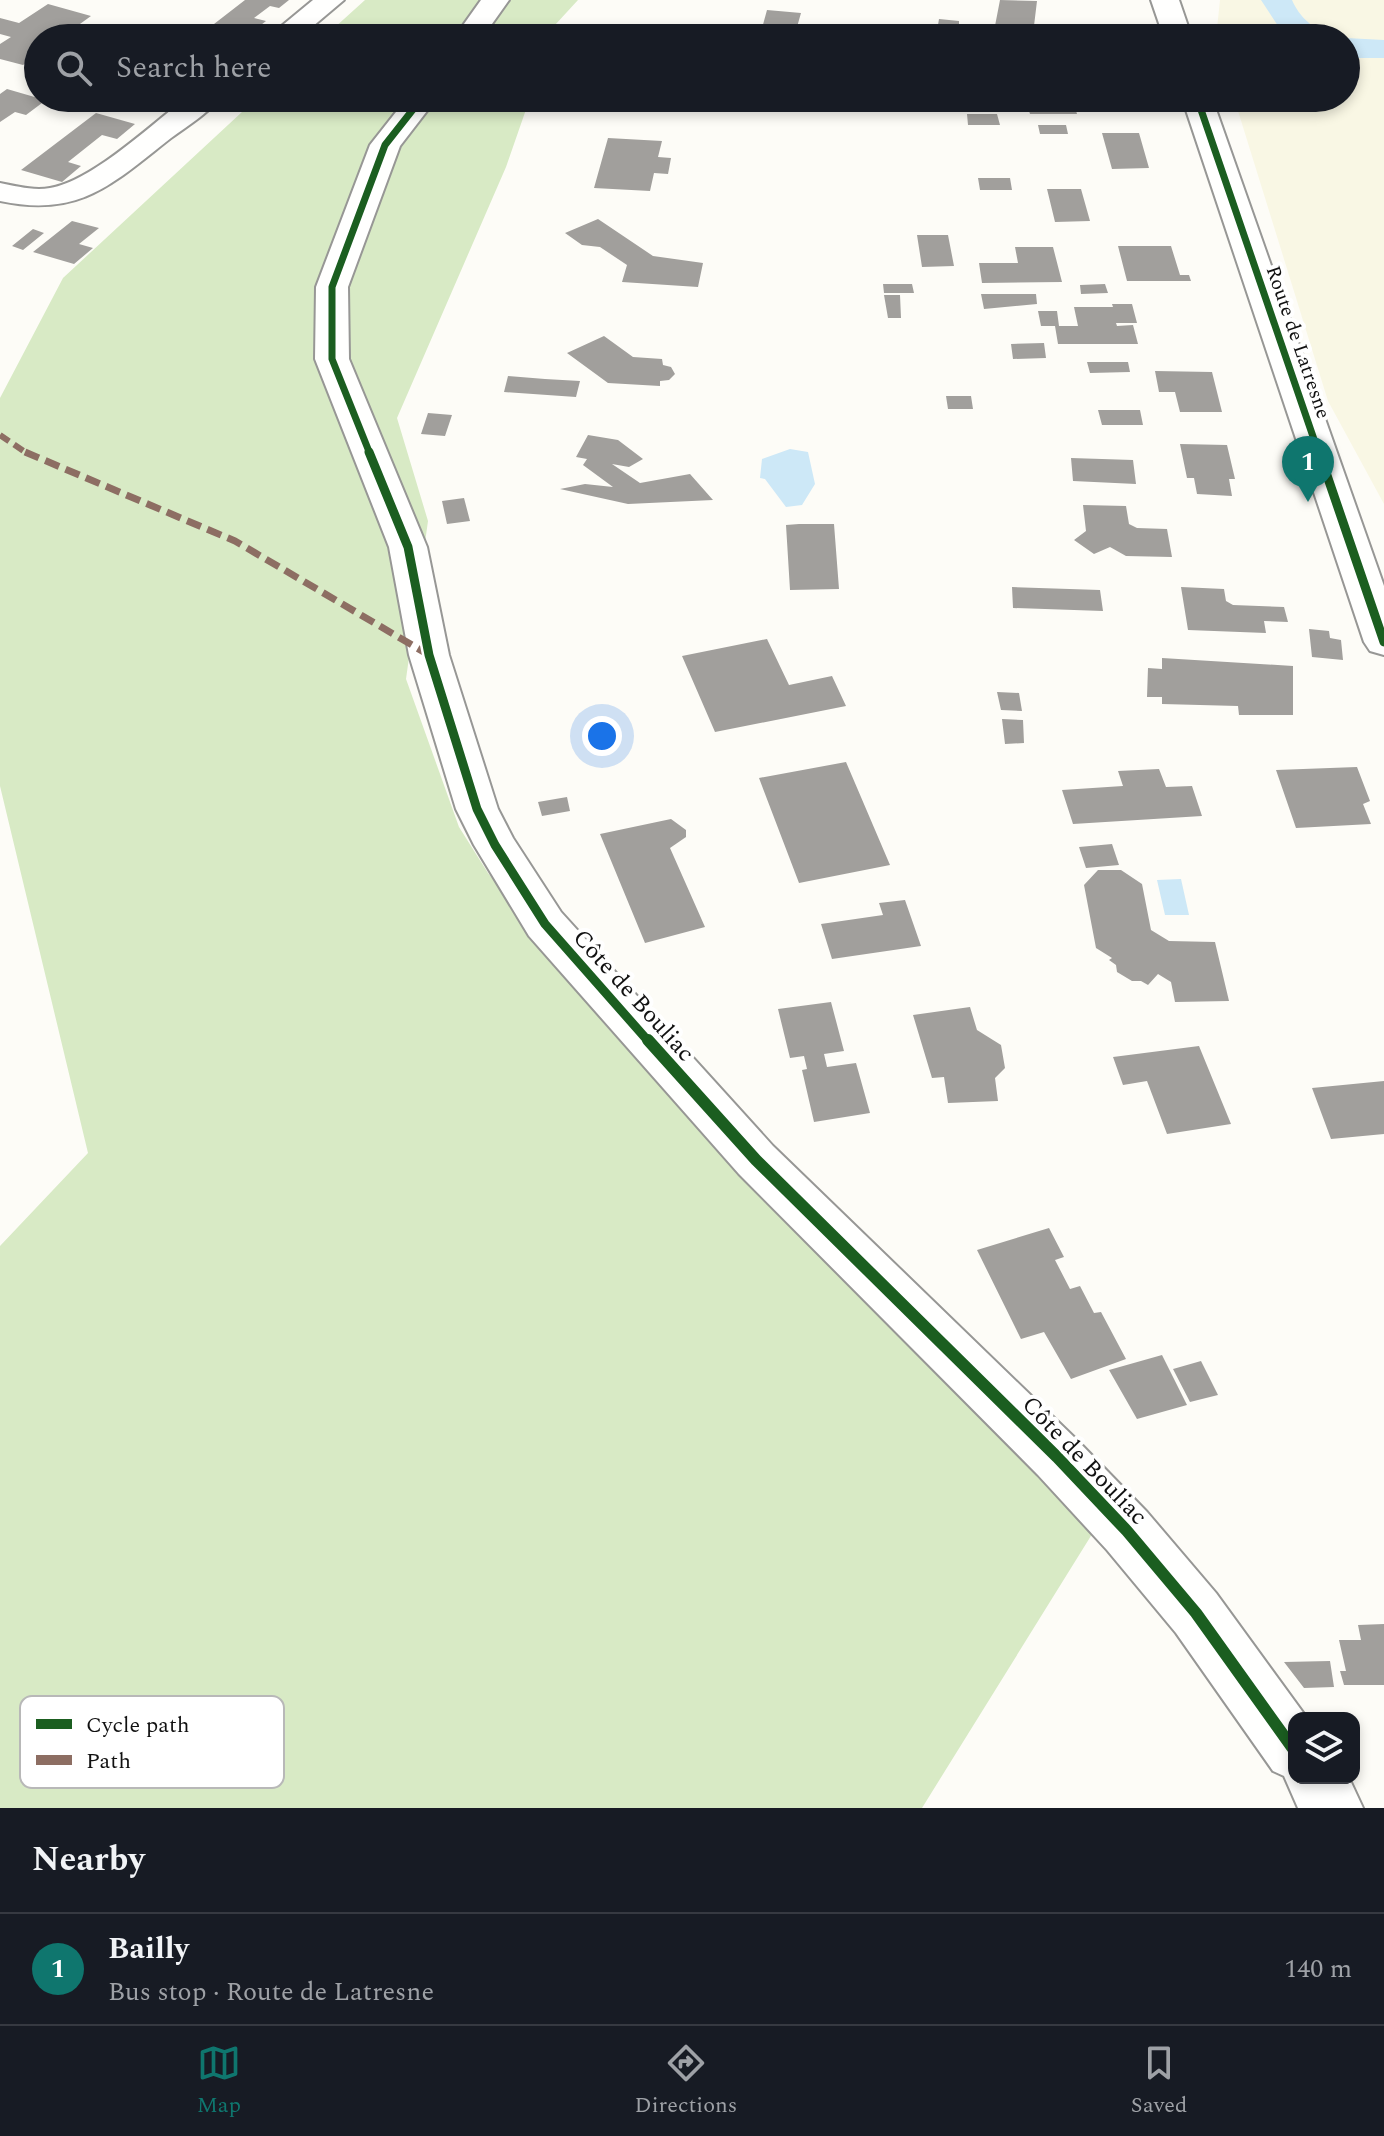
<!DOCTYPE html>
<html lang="en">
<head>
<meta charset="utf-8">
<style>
	:root { --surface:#171b24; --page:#20242c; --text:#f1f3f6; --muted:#9ea1a6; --line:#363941; --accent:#0f766e }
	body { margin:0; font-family:Spectral,serif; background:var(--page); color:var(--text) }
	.controls { position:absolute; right:24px; bottom:24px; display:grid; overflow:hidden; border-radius:16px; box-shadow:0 4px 12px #0003 }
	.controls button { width:72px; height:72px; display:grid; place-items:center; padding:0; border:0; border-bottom:2px solid var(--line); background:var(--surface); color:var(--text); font:40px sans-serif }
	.you { position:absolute; left:602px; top:736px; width:28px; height:28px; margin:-20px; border:6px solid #fff; border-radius:50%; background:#1a73e8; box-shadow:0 0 0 12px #1a73e833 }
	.badge { display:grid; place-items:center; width:52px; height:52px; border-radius:50%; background:var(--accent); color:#fff; font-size:26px; font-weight:700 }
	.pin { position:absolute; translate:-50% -66px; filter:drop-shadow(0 2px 4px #0008) }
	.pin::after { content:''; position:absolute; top:42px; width:28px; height:24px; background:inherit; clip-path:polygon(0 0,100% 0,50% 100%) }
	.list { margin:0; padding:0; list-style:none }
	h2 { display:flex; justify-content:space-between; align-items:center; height:104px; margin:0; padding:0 32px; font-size:34px }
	h2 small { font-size:26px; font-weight:400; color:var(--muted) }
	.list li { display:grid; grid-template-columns:52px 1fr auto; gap:24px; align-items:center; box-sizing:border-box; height:112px; padding:0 32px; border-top:2px solid var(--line) }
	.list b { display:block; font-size:30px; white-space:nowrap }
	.list p { margin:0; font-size:26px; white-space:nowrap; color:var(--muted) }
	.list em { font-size:26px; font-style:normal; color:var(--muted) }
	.icon { flex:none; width:44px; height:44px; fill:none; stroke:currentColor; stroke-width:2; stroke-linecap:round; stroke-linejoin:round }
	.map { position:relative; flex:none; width:1384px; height:1808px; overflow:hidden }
	.search { position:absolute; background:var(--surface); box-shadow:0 4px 12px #0003; left:24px; right:24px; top:24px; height:88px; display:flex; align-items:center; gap:20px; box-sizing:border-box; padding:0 28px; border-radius:44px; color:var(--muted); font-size:30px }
	.sheet { height:216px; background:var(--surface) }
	nav { display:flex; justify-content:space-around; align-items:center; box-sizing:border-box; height:112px; border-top:2px solid var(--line); background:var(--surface); font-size:22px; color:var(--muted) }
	nav a { display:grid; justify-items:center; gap:4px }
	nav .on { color:var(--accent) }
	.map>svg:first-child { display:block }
	.farmland { fill:#f9f7e4 }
	.forest { fill:#d8eac5 }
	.water { fill:#cde8f7 }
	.building { fill:#a19f9c }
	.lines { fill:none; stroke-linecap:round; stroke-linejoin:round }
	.minor-casing { stroke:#979795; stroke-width:4 }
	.tertiary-casing { stroke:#979795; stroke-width:4 }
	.minor { fill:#fffffe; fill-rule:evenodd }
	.tertiary { fill:#fffffe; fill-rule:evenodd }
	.quiet-far1 { stroke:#8d6e63; stroke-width:6; stroke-dasharray:11 6; stroke-linecap:butt }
	.quiet { stroke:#8d6e63; stroke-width:7; stroke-dasharray:15 7; stroke-linecap:butt }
	.cycleway-far2-casing { stroke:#fff; stroke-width:11 }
	.cycleway-far1-casing { stroke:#fff; stroke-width:14 }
	.cycleway-casing { stroke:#fff; stroke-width:17 }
	.cycleway-far2 { stroke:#1b5e20; stroke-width:7 }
	.cycleway-far1 { stroke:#1b5e20; stroke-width:9 }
	.cycleway { stroke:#1b5e20; stroke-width:12 }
	.labels { text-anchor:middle; stroke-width:8; stroke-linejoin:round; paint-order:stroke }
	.far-street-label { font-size:20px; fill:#111; stroke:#fff }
	.street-label { font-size:24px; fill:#111; stroke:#fff }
	.key { fill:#fff; stroke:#b8b8b8; stroke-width:2 }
	.key-label { font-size:22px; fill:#111 }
</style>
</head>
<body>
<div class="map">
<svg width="1384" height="1808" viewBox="0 0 1384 1808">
	<rect width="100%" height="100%" fill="#fdfcf7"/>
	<path class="farmland" d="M1220 0H1384V504L1328 401 1234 98H1346V38H1216Z"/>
	<path class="forest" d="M365 0H578L555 25 550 38H323Z
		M257 98H530L506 167 397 418 428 521 406 679 459 827 488 873 605 1025 705 1134 1094 1531 922 1808H0V1246L88 1153 0 786V398L63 278Z"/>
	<path class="water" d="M1261 0H1292C1302 23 1321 34 1345 38H1286Z
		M1346 38 1384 40V58H1346Z
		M790 449 808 452 815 484 802 505 786 507 765 479 760 478 762 459Z
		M1181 879 1189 915H1165L1157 880Z"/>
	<path class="building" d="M245 0H289L279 8 270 6 254 18 266 21 251 33 214 24Z
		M1000 0 1037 1 1033 34 994 31Z
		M48 4 91 16 73 29 62 26 45 38H38V43L29 49 38 51V54L23 65 0 59V44L11 37 0 34V18L19 23Z
		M767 10 801 13 795 34 761 32Z
		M939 19 959 21V32L937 31Z
		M723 25 757 28 754 38H719Z
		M7 89 38 98 46 100 26 115 15 112 0 122V94Z
		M1000 98 1073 100 1077 114H1030L1028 108H1002Z
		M96 113 135 124 117 139 102 135 68 162 81 166 62 182 21 170Z
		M967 114H997L1000 125H968Z
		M1038 125H1066L1068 134H1040Z
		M1102 133H1139L1149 168 1112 169Z
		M608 138 662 141 658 157 671 158 668 174 654 173 650 191 594 188Z
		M978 178H1010L1012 190H980Z
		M1047 189H1081L1090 221 1055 222Z
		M598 219 653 256 703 263 698 287 622 282 627 265 600 247 582 245 565 233Z
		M72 221 99 228 79 244 93 248 74 264 33 252Z
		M33 229 44 233 23 250 12 246Z
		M917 235H948L954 266 922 267Z
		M1118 246H1171L1180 275H1189L1191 281H1127Z
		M1015 247H1053L1062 282 982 283 979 263H1018Z
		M883 284H912L914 293H884Z
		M1105 284 1108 293 1081 294 1080 285Z
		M981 294H1036L1037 304 984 309Z
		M884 295H900L901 318H888Z
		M1112 304H1132L1137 323H1116L1117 326 1133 325 1138 344H1058L1055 326H1041L1038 311H1057L1059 326H1078L1074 307H1113Z
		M604 336 633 357 662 359 663 365 671 367 675 374 669 380 660 381V386L608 383 567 353Z
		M1044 343 1046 358 1013 359 1011 344Z
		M1087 362H1128L1130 372 1090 373Z
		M1155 371 1212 372 1222 412H1180L1175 392H1159Z
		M508 376 545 379 580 381 576 397 504 392Z
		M946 396H971L973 409H948Z
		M1098 410H1140L1143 425H1102Z
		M428 413 452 415 445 436 421 434Z
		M588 435 618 440 643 459 629 467 612 464 640 483 690 474 713 500 628 504 560 489 585 484 613 487 583 465 587 459 576 457Z
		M1180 444 1227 445 1235 479H1229L1232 496 1197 494 1194 478H1187Z
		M1071 458 1133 460 1136 484 1073 481Z
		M464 498 470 521 447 524 442 501Z
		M1083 505 1126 506 1129 524 1137 528 1167 529 1172 557 1126 556 1110 547 1094 554 1074 540 1086 531Z
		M799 524H834L839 589 790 590 786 525Z
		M1012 587 1100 590 1103 611 1013 608Z
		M1181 587 1224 589 1226 601 1233 605 1284 607 1288 622 1264 621 1266 633 1188 630Z
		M1309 629 1329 631 1330 638 1341 640 1343 660 1312 657Z
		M767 639 789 685 832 676 846 706 715 732 682 656Z
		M1162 658 1293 666V715H1239L1238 706 1162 704V697H1147L1148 668 1162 669Z
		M997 692 1019 693 1022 711 1001 710Z
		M1002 719 1023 720 1024 743 1005 744Z
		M846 762 890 865 799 883 759 778Z
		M1357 767 1370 801 1363 804 1371 824 1296 828 1276 770Z
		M1159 769 1166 787 1192 786 1202 816 1073 824 1062 790 1123 786 1118 771Z
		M567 797 570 811 542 816 538 802Z
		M671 819 686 830V837L670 848 705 927 645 943 600 834Z
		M1112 844 1119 865 1086 868 1079 847Z
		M1098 870H1121L1142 884 1151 930 1169 941 1215 942 1229 1001 1175 1002 1171 982 1158 974 1148 985 1141 981H1132L1117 972 1116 965 1109 960 1112 958 1096 948 1084 885Z
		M905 900 921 946 832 959 821 924 883 915 879 903Z
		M831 1002 844 1051 824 1054 827 1067 856 1063 870 1113 814 1122 802 1070 807 1069 804 1056 790 1058 778 1009Z
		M970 1007 977 1030 1001 1045 1005 1068 995 1078 998 1101 948 1103 944 1077 932 1078 913 1015Z
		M1199 1046 1231 1124 1167 1134 1147 1081 1123 1085 1113 1057Z
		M1384 1081V1134L1331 1139 1312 1088Z
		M1049 1228 1064 1257 1055 1260 1070 1289 1080 1286 1094 1313 1101 1312 1126 1359 1071 1379 1044 1332 1021 1339 977 1250Z
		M1162 1355 1187 1405 1137 1419 1109 1370Z
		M1201 1361 1218 1395 1190 1402 1173 1369Z
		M1384 1624V1685H1344L1340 1671H1346L1339 1640H1361L1358 1625Z
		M1330 1661 1334 1687 1304 1688 1284 1662Z"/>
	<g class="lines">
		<g class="minor-casing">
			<path id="minor" d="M313 0H344L299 38H267Z
				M481 0H509L482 38H454Z
				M186 98H219C208 114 187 126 171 138 112 184 80 218 0 201V183C16 186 33 191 50 188 92 181 151 125 186 98Z
				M407 98H437L400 146 348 287 349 359 427 547 449 655 498 809 513 838 561 912 773 1146 1076 1439 1147 1512 1216 1593 1307 1718H1294V1778H1349L1363 1808H1298L1284 1776 1273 1771 1176 1633 1107 1550 1038 1475 739 1174 529 936 474 845 456 809 409 655 389 547 315 359 316 287 370 145Z"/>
		</g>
		<g class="tertiary-casing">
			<path id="tertiary" d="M1151 0H1179L1192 38H1164Z
				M1182 98H1212L1384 586V655L1370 651 1364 642Z"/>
		</g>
		<use href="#minor" class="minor"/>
		<use href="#tertiary" class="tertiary"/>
		<path class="quiet-far1" d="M0 435 28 454"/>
		<path class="quiet" d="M25 452 235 541 429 655"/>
		<g class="cycleway-far2-casing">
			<path id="cycleway-far2" d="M1197 98 1319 454
				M370 454 332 359V287L385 145 422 98"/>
		</g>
		<g class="cycleway-far1-casing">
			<path id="cycleway-far1" d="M369 452 408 547 429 655 477 809 495 845 545 924 649 1042
				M1319 452 1384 642"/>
		</g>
		<g class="cycleway-casing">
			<path id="cycleway" d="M648 1040 756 1160 1057 1457 1127 1531 1196 1613 1294 1750"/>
		</g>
		<use href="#cycleway-far2" class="cycleway-far2"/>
		<use href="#cycleway-far1" class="cycleway-far1"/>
		<use href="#cycleway" class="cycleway"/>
	</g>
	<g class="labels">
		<g class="far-street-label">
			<text transform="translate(1299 342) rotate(71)" y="7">Route de Latresne</text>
		</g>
		<g class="street-label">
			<text transform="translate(634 995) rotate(48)" y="8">Côte de Bouliac</text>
			<text transform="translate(1085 1460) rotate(46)" y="8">Côte de Bouliac</text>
		</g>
	</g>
	<rect x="20" y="1696" width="264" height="92" rx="12" class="key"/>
	<rect x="36" y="1719" width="36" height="10" fill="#1b5e20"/>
	<rect x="36" y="1755" width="36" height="10" fill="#8d6e63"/>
	<g class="key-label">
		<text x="86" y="1732">Cycle path</text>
		<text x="86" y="1768">Path</text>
	</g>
</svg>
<div class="controls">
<button><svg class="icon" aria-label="layers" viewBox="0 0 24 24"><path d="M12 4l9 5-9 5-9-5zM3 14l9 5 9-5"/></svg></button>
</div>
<div class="you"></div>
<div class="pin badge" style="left:1308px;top:502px">1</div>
<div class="search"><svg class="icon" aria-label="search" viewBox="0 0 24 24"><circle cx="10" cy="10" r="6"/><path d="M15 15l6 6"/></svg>Search here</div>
</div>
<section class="sheet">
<h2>Nearby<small></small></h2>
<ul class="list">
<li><span class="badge">1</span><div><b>Bailly</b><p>Bus stop · Route de Latresne</p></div><em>140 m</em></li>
</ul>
</section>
<nav>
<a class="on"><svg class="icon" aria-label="map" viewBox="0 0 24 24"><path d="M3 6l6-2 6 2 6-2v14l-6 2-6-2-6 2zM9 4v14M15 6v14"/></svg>Map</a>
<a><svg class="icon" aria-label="directions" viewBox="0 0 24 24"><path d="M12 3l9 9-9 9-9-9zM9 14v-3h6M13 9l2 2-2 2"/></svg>Directions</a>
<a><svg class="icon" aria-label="saved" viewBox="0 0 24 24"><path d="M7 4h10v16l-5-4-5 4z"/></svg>Saved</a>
</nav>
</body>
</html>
